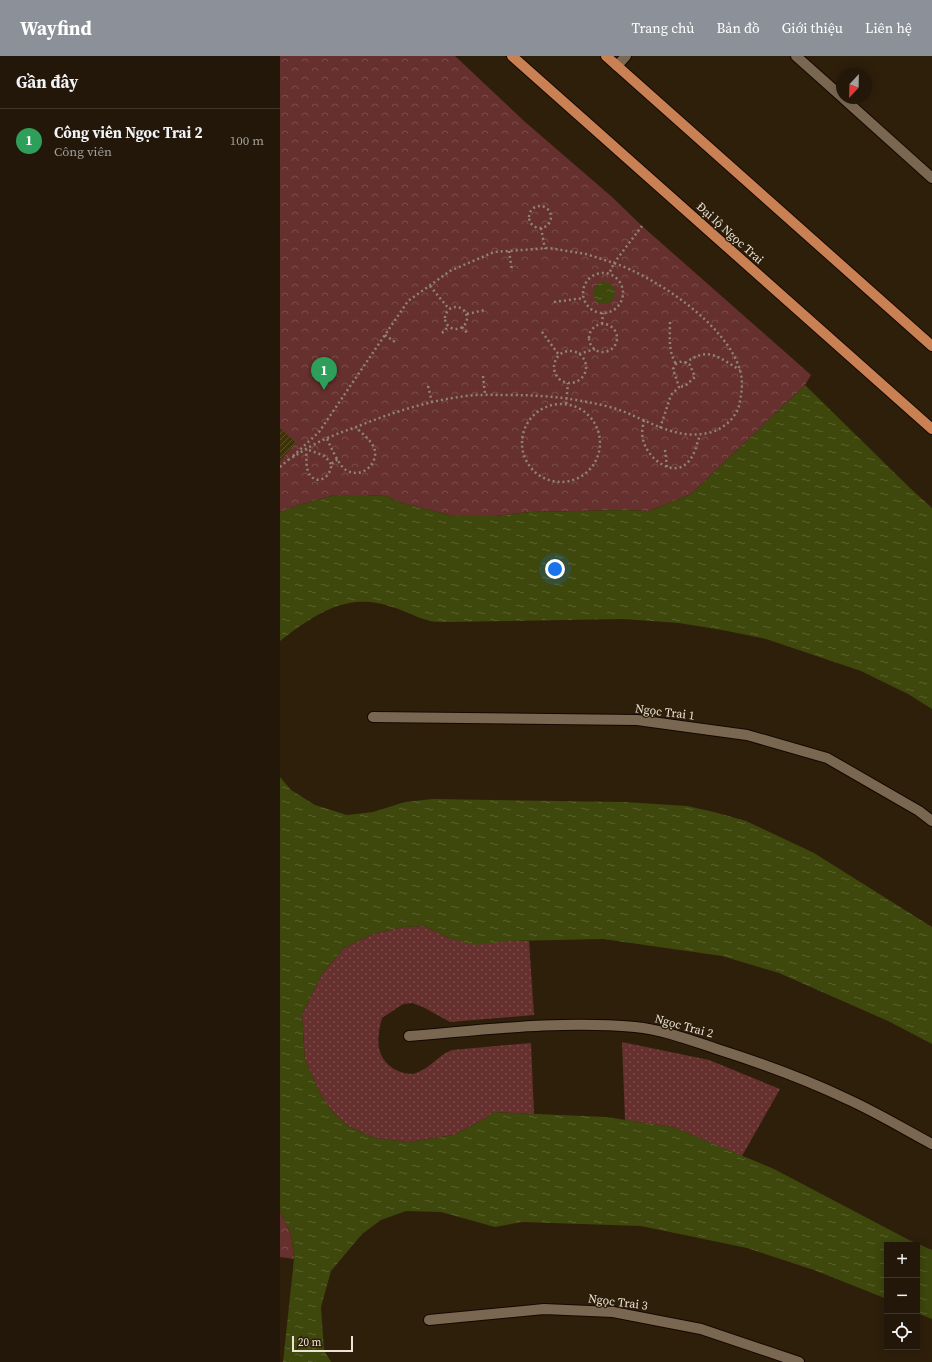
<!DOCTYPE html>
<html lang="vi">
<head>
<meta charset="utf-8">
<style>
	:root { --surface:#221708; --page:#2a2012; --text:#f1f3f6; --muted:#a29f9c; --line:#3f3629; --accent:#8c9099 }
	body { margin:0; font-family:"Source Serif 4",serif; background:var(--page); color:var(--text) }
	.controls { position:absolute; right:12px; bottom:12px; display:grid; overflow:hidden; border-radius:0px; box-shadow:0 2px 10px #0003 }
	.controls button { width:36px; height:36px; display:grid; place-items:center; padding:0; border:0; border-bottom:1px solid var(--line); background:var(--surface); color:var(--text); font:20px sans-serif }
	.compass { position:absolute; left:556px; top:12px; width:36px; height:36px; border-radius:50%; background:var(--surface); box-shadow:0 2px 10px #0003; rotate:202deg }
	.scale { position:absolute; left:12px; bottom:10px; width:61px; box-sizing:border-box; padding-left:4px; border:2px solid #ece2d6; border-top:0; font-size:11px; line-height:14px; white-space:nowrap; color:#ece2d6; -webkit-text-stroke:3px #2e1f0b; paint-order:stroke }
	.you { position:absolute; left:275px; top:513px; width:14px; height:14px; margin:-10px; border:3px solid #fff; border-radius:50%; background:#1a73e8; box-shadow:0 0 0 6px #1a73e833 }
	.badge { display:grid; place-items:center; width:26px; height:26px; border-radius:50%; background:var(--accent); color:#fff; font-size:13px; font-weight:700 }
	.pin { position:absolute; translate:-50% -33px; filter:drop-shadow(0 1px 2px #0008) }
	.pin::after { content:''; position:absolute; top:21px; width:14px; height:12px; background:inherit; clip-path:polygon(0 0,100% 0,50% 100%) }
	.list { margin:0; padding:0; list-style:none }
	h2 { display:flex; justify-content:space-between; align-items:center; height:52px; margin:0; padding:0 16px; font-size:17px }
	h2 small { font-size:13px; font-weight:400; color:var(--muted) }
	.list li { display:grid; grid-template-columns:26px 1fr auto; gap:12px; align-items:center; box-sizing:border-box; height:64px; padding:0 16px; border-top:1px solid var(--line) }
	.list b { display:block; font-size:15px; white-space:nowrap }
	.list p { margin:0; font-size:13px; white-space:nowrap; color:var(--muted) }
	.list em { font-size:13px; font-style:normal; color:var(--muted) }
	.icon { flex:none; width:22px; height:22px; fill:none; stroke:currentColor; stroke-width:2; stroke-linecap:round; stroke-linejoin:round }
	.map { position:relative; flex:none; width:652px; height:1306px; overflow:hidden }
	header { display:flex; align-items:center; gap:24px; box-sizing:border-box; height:56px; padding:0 20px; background:var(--accent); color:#fff }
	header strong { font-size:19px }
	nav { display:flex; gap:22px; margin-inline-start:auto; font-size:14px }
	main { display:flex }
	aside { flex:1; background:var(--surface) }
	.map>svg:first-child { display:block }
	.grass { fill:url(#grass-dots) }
	.park { fill:url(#park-crowns) }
	.water { fill:url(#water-ripples) }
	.building { fill:url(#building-hatch) }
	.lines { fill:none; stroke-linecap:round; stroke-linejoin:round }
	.minor-casing { stroke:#150800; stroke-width:12 }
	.major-casing { stroke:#150800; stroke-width:12 }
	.path { stroke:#908474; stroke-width:2.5; stroke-dasharray:2 3; stroke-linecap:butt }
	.minor { stroke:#796752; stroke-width:10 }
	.major { stroke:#c98053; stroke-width:10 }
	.labels { text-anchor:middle; stroke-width:3; stroke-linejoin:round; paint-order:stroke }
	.street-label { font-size:12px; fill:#ece2d6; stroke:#2e1f0b }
</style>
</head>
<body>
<header>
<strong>Wayfind</strong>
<nav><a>Trang chủ</a><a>Bản đồ</a><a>Giới thiệu</a><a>Liên hệ</a></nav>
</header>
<main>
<aside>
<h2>Gần đây<small></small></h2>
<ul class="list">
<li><span class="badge" style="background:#2e9e5b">1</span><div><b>Công viên Ngọc Trai 2</b><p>Công viên</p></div><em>100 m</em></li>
</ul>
</aside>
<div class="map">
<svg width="652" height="1306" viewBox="0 0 652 1306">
	<defs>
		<pattern id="grass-dots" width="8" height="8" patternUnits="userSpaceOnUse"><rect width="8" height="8" fill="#65302d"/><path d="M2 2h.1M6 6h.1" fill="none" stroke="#7b4e4b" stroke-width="1.8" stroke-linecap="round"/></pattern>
		<pattern id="park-crowns" width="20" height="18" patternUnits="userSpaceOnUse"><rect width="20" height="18" fill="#65302d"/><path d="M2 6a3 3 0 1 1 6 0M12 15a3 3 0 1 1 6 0" fill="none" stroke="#7b4e4b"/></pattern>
		<pattern id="water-ripples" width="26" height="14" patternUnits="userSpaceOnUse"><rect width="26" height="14" fill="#3e470c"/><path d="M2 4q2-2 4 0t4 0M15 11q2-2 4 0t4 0" fill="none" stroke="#5a612f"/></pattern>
		<pattern id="building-hatch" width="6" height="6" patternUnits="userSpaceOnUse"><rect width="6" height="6" fill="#3d3208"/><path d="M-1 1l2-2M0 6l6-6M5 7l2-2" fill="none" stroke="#594f2b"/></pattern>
	</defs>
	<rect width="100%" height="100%" fill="#2e1f0b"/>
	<path class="grass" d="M144 870 171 883 230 885H249L254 959 170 966 143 951 132 947 123 948 102 962C96 984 95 1004 118 1015 123 1017 131 1019 136 1017 151 1012 158 999 172 994L251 987 254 1058 214 1056 206 1062 174 1079 129 1086 94 1082 68 1070 51 1054 41 1039 25 1004 22 958 42 918 64 892 93 878 123 871Z
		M342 986 429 1004 500 1033 462 1100 393 1071 345 1064Z"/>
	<path class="park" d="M0 0H175L244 65 332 141 362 170 531 319 525 329 411 438 369 455 344 454 249 456 214 460H174L122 447 106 440 84 439H55L19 449 0 456Z
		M0 1155 11 1178 14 1203 0 1201Z"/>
	<path class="water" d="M313 237a11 11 0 1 1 22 0a11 11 0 1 1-22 0Z
		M525 329 631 433 652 452V653L628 638 581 615 486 583 442 574 399 567 343 563 165 566C159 566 152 566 147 564 135 561 124 554 112 551 67 535 34 559 0 585V456L19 449 55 439H84L106 440 122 447 174 460H214L249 456 344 454 369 455 411 438Z
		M0 721 11 734 35 749 67 759 93 756 125 746 153 743 344 746 407 750 434 756 466 765 534 797 652 871V988L608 965 499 917 442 900 323 883 230 885 195 889 171 883 144 870 123 871 93 878 64 892 42 918 22 958 25 1004 41 1039 51 1054 68 1070 94 1082 129 1086 174 1079 206 1062 214 1056 326 1061 393 1071 494 1113 629 1184 652 1194V1263L637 1257V1189H607V1243L534 1214 467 1192 361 1170 242 1166 215 1171 161 1156 126 1155 101 1164 82 1178 51 1215 41 1251 44 1294 51 1306H3L14 1203 11 1178 0 1155Z"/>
	<path class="building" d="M0 372 16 387 0 405Z"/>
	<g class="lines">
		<g class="minor-casing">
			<path id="minor" d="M516 0 562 41
				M337 10 346 0
				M563 42 652 122
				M93 661 357 664 467 679 547 702 639 755 652 765
				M129 980C204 974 281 964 355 971 384 974 410 984 437 993 481 1007 525 1023 567 1043 596 1056 624 1073 652 1088
				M149 1264 264 1253 333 1256 421 1273 519 1306"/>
		</g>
		<g class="major-casing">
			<path id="major" d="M232 0 652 373
				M326 0 652 290"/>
		</g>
		<path class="path" d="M249 161a11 11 0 1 1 22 0a11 11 0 1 1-22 0Z
			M261 172 265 193
			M229 195 232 215
			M303 237a20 20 0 1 1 40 0a20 20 0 1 1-40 0Z
			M150 230 169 253
			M274 246 304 242
			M165 262a11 11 0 1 1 22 0a11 11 0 1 1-22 0Z
			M187 258 205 254
			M390 266C390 281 388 295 396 308
			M322 268 323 257
			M309 282a14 14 0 1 1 28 0a14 14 0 1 1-28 0Z
			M182 271 188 278
			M262 276 279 299
			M162 277 169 270
			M105 279 115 286
			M274 311a16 16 0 1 1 32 0a16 16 0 1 1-32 0Z
			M299 298 315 293
			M405 307C429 290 438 301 460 314
			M203 320 205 338
			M148 330 152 346
			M242 387a39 39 0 1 1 78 0a39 39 0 1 1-78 0Z
			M286 348 288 327
			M364 364C363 370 361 377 363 383 366 401 393 424 409 405 415 398 417 387 420 379
			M380 372 391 339 399 331 393 313 396 308 402 305 410 309 415 321 405 330 399 331
			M47 383C51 391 59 410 66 414 80 423 97 410 95 395 93 385 82 378 76 371
			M385 394 387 411
			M13 400 39 376 128 245 170 215 214 196 269 192 306 198 334 207 362 170
			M8 404C17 399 25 393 35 388 48 381 62 376 76 371 109 358 143 346 179 341 195 338 211 339 227 339 264 339 294 342 330 351 363 360 392 385 428 377 443 374 458 361 460 345 462 335 463 324 460 314 446 268 377 222 334 207L329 218
			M51 408 45 400 26 393C27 400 25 413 30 419 38 430 52 420 51 408L58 403
			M0 411 8 404"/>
		<use href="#minor" class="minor"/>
		<use href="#major" class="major"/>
	</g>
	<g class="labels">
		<g class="street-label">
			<text transform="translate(450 177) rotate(42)" y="4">Đại lộ Ngọc Trai</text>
			<text transform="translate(385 656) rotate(7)" y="4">Ngọc Trai 1</text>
			<text transform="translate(404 970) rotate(15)" y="4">Ngọc Trai 2</text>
			<text transform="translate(338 1246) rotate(7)" y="4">Ngọc Trai 3</text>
		</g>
	</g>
</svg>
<div class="controls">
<button>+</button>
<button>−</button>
<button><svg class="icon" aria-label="locate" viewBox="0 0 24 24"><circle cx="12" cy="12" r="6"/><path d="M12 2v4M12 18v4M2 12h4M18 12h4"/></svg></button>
</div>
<svg class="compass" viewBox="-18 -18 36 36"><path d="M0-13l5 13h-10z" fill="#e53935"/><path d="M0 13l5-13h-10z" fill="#a29f9c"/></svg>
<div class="scale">20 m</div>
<div class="you"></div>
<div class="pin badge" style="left:44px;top:334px;background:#2e9e5b">1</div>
</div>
</main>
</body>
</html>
